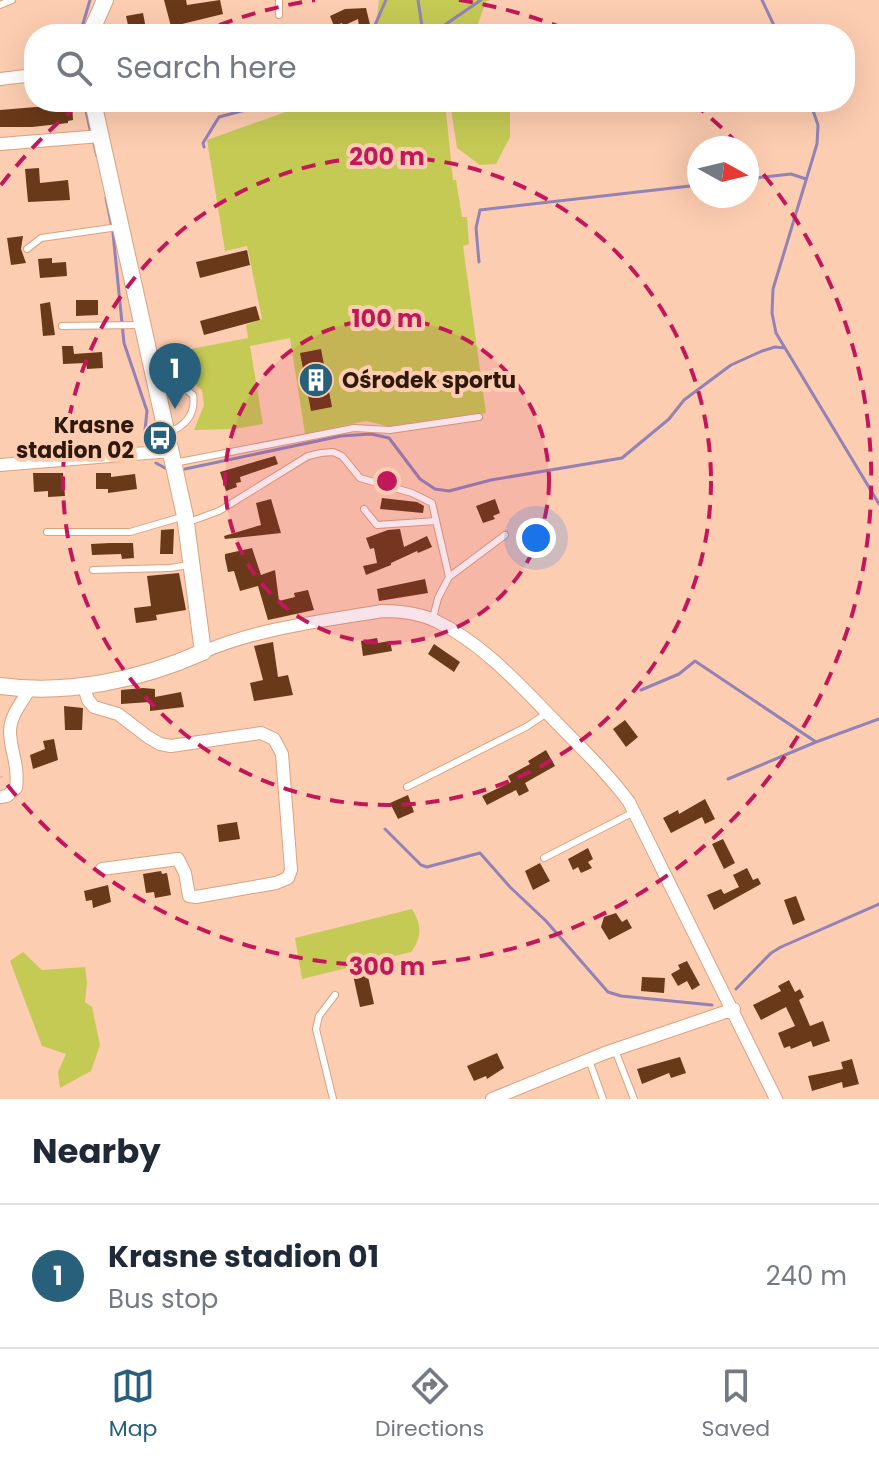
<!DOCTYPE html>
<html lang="en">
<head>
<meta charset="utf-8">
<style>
	:root { --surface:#fff; --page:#f6f6f7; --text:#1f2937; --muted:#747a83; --line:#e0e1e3; --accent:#28607b }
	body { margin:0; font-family:Poppins,sans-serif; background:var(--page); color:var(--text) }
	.compass { position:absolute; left:687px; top:136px; width:72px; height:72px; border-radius:50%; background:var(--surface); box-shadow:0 8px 32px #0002; rotate:98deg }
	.you { position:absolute; left:536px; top:538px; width:28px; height:28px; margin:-20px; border:6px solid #fff; border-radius:50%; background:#1a73e8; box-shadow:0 0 0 12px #1a73e833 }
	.badge { display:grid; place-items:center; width:52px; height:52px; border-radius:50%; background:var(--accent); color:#fff; font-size:26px; font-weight:700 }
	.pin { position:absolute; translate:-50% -66px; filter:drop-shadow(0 2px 4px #0008) }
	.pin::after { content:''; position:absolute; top:42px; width:28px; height:24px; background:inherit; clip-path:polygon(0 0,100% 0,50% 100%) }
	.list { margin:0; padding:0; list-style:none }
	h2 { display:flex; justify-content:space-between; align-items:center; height:104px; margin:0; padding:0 32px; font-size:34px }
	h2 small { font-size:26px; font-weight:400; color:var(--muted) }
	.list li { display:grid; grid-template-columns:52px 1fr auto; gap:24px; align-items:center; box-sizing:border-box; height:144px; padding:0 32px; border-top:2px solid var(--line) }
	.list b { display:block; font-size:30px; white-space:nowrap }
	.list p { margin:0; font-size:26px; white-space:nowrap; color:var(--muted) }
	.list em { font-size:26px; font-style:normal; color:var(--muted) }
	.icon { flex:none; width:44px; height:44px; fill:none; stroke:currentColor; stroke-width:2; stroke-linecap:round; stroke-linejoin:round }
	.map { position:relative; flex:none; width:879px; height:1099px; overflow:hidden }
	.search { position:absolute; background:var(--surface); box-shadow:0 8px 32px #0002; left:24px; right:24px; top:24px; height:88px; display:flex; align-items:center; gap:20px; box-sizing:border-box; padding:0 28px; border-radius:32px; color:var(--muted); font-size:30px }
	.sheet { height:248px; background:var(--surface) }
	nav { display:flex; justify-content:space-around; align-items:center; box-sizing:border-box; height:112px; border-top:2px solid var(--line); background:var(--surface); font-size:22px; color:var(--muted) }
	nav a { display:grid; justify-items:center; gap:4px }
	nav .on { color:var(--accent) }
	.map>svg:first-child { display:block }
	.green { fill:#c5ca55 }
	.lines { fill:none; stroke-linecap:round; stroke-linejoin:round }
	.stream { stroke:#9282b6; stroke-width:3 }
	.building { fill:#6a3919 }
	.service-casing { stroke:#daa17f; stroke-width:8 }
	.minor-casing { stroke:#daa17f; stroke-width:14 }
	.tertiary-casing { stroke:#daa17f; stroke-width:18 }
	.service { stroke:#fff; stroke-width:6 }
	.minor { stroke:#fff; stroke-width:12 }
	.tertiary { stroke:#fff; stroke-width:16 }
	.ring { fill:none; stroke:#c2185b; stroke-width:4; stroke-dasharray:14 10 }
	.labels { text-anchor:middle; stroke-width:8; stroke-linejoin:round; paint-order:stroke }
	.poi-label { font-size:22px; font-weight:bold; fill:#2f190c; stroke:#fdcdb1; text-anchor:start }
	.centre { fill:#c2185b; stroke:#fdcdb1; stroke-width:4 }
	.ring-label { font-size:24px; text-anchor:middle; font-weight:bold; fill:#c2185b; stroke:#fdcdb1; stroke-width:8; stroke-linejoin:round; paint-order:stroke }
</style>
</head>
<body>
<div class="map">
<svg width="879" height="1099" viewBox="0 0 879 1099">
	<rect width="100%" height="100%" fill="#fdcdb1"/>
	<path class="green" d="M379 0H490L486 2 474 34H375Z
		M314 102H445L453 180H456L462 217H467L469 244 463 246 486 413 392 427 366 421 305 434 290 338 250 346 263 424 235 429 194 430 204 405 202 390 188 378 181 351 248 338 246 325 262 319 247 246 225 251 207 140Z
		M450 102H510V137L496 164 480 165 457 148Z
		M412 909C422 925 422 937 411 952L302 979 295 938Z
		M23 952 42 970 85 967 87 983 85 1002 92 1007 100 1045 91 1071 60 1088 58 1072 66 1054 42 1046 10 961Z"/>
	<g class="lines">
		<path class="stream" d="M418 0 423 33H433L481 0
			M762 0 778 34
			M80 34 90 0
			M371 34 386 0
			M84 102 90 129
			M810 102 818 125 817 144 773 289 772 313 776 333 879 504
			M93 140 97 156
			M204 147 203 143 219 117 275 102
			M747 179 791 174 806 179
			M106 198 111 223
			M113 233 124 343 147 411 145 430 148 447
			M479 262 476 228 480 210 699 185
			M156 463 165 468
			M185 469 341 436 371 434 389 438 420 479 435 489 449 491 491 480 622 458 669 419 684 400 731 365 762 351 775 347 785 348
			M641 690 679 674 695 661 816 742 879 719
			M728 779 816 742
			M385 829 421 865 427 867 480 853 510 887 546 921 608 992 621 996 712 1005
			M736 989 771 953 781 947 879 904"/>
	</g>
	<path class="building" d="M164 0H186L187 5 220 0 223 14 182 24 184 34H173Z
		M366 8 372 33 360 34 358 19 343 26 342 23 334 26 330 16 345 9Z
		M143 13 147 34H130L126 16Z
		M72 104 73 120 68 121V123L32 127H0V110Z
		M39 168 40 183 68 180 70 200 28 202 25 169Z
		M23 236 21 249 26 263 11 265 7 238Z
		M247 250 250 265 200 278 196 262Z
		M52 258V263L66 262 67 276 40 278 38 259Z
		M76 300H98V315L76 316Z
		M50 302 55 335 43 336 40 304Z
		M256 306 260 320 204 335 200 321Z
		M62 346H73L74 354 102 352 103 368 87 369 86 363 63 364Z
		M321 349 332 407 311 411 300 353Z
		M275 456 278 464 240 477 241 482 236 483 237 487 226 491 220 472Z
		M33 473H63L65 496 48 497V491L34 492Z
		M96 473H111V477L135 474 137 489 108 493V489H96Z
		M382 498 417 502 424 506 423 513 380 509Z
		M271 499 281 533 225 539 224 536 261 525 256 503Z
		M495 499 500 513 493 516 495 519 483 523 476 506Z
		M174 529 173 554H160L161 530Z
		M400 529 404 547 427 536 432 547 418 553 417 551 391 563V565L366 575 363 566 377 563 374 548 370 549 366 538 388 530Z
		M110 543H133L134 558 122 559 121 554 92 555 91 544Z
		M252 548 261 575 275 570 279 601 295 597 294 593 308 590 314 610 268 620 258 586 240 591 234 571 228 572 225 558V554Z
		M179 573 186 610 156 615 157 620 136 623 134 608 151 606 147 576Z
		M425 579 428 593 379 601 377 589Z
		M377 638 378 643 390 641 392 651 363 656 361 641Z
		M273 642 278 677 288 675 293 695 254 701 250 683 263 680 254 646Z
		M434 644 460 662 454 672 428 654Z
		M143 688 155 689V697L181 692 184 707 150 711V702L121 704V690Z
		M64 706 83 708 82 730H65Z
		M625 720 638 737 626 747 613 729Z
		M54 739 58 760 33 769 30 755 45 749 43 741Z
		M546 750 555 766 525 783 529 791 519 796 516 790 487 805 482 796 511 782 508 776 530 764 528 761Z
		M408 795 414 812 398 819 390 803Z
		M705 799 715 819 705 824 702 817 671 833 663 818 678 810 679 814Z
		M237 822 240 839 219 842 217 825Z
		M723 839 735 863 724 869 712 844Z
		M588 848 593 859 588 862 592 868 581 873 578 867 573 870 568 859Z
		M540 863 550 881 533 890 525 871Z
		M747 868 753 880 758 878 761 884 714 910 707 895 721 889 724 894 739 887 733 875Z
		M161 871 162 874 167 873 171 895 155 898 154 892 146 893 143 874Z
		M108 885 111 902 93 908 92 900 86 901 84 891Z
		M796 896 805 920 793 925 784 900Z
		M616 913 622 922 627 919 632 928 609 940 601 927 604 917Z
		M687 961 700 985 692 990 687 981 678 986 671 974 680 969 678 965Z
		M367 972 374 1004 360 1007 353 975Z
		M642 977 665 978 664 993 641 991Z
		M789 980 795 992 800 989 804 997 799 1000 810 1026 823 1021 830 1041 813 1047 811 1041 791 1049 790 1046 784 1048 778 1033 795 1026 786 1007 761 1020 753 1005 781 991 778 986Z
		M497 1053 504 1068 487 1079 486 1076 474 1081 467 1066Z
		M680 1057 686 1073 671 1078 669 1073 642 1084 637 1069Z
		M852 1059 859 1084 843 1088 842 1082 812 1091 808 1076 843 1069 841 1062Z"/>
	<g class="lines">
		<g class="service-casing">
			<path id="service" d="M279 0V15
				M0 5 12 0
				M27 249 41 238 118 227
				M62 326 139 325
				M158 388 179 384 193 395C196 414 186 425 170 432
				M174 463 354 428 390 430 479 417
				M364 509 377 525 436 521
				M189 522 219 511 308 456 321 453 333 452 342 456 360 478 412 493 432 503 449 577 438 598 433 618
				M47 532H130L185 516
				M93 570 170 568 189 565
				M449 577 505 535
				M407 787 526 727 547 713
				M544 858 634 812
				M615 1050 634 1099
				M589 1060 603 1099
				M333 1099 316 1029 319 1016 335 995"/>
		</g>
		<g class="minor-casing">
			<path id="minor" d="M0 79 34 75
				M0 144 101 136
				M0 465 171 451
				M203 652C258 628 323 621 382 611 400 611 419 613 436 621 482 643 519 684 554 720 580 747 607 772 629 802L776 1099
				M84 687 88 700 94 707 118 714 148 737 160 744 171 746 261 733 274 739 282 754 291 870 288 878 276 883 196 897 189 896 185 873 178 859 102 869
				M0 797 7 796 16 788C19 763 10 751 10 731 10 716 22 702 29 690
				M492 1099 605 1053 734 1009"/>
		</g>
		<g class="tertiary-casing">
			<path id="tertiary" d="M90 34 105 0
				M0 686C68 695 140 680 203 652L185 516 93 102"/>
		</g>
		<use href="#service" class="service"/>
		<use href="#minor" class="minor"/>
		<use href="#tertiary" class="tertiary"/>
	</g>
	<circle cx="387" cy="481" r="162" fill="#c2185b" fill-opacity=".12"/>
	<g class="ring">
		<circle cx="387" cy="481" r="162"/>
		<circle cx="387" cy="481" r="324"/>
		<path d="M1 185A486 486 0 0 1 81 103M197 34A486 486 0 0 1 315 0M459 0A486 486 0 0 1 577 34M693 103A486 486 0 0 1 740 146M748 156A486 486 0 1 1 1 777"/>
	</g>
	<defs>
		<g id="building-disc" transform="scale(1.8)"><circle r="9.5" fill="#28607b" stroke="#fdcdb1"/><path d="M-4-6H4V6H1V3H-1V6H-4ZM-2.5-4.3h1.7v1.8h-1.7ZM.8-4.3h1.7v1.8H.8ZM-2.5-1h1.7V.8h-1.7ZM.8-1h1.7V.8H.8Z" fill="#fff"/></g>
		<g id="bus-disc" transform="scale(1.8)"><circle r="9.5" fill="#28607b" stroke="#fdcdb1"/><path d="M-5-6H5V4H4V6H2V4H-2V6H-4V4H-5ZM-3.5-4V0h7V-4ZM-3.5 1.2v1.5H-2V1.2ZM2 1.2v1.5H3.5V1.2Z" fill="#fff"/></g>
	</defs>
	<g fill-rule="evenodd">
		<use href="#building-disc" x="316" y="380"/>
		<use href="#bus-disc" x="160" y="438"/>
	</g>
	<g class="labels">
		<g class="poi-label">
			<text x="342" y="388">Ośrodek sportu</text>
			<text x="134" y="433" text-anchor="end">Krasne<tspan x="134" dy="25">stadion 02</tspan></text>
		</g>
	</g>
	<circle cx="387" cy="481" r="12" class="centre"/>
	<g class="ring-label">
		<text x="387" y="165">200 m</text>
		<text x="387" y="327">100 m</text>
		<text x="387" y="975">300 m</text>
	</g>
</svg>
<svg class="compass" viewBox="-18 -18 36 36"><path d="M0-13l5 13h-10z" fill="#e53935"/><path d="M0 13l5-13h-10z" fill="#747a83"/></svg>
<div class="you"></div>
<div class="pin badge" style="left:175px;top:409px">1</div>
<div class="search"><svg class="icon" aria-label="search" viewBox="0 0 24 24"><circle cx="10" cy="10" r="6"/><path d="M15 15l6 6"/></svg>Search here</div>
</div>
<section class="sheet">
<h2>Nearby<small></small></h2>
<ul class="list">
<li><span class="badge">1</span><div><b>Krasne stadion 01</b><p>Bus stop</p></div><em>240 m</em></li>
</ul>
</section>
<nav>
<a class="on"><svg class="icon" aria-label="map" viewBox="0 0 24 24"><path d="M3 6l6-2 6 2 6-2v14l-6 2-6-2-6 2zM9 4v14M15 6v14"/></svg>Map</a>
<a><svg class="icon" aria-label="directions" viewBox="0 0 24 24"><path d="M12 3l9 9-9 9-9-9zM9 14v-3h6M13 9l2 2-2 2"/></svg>Directions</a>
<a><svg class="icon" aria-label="saved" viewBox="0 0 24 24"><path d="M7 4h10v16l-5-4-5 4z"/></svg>Saved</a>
</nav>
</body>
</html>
